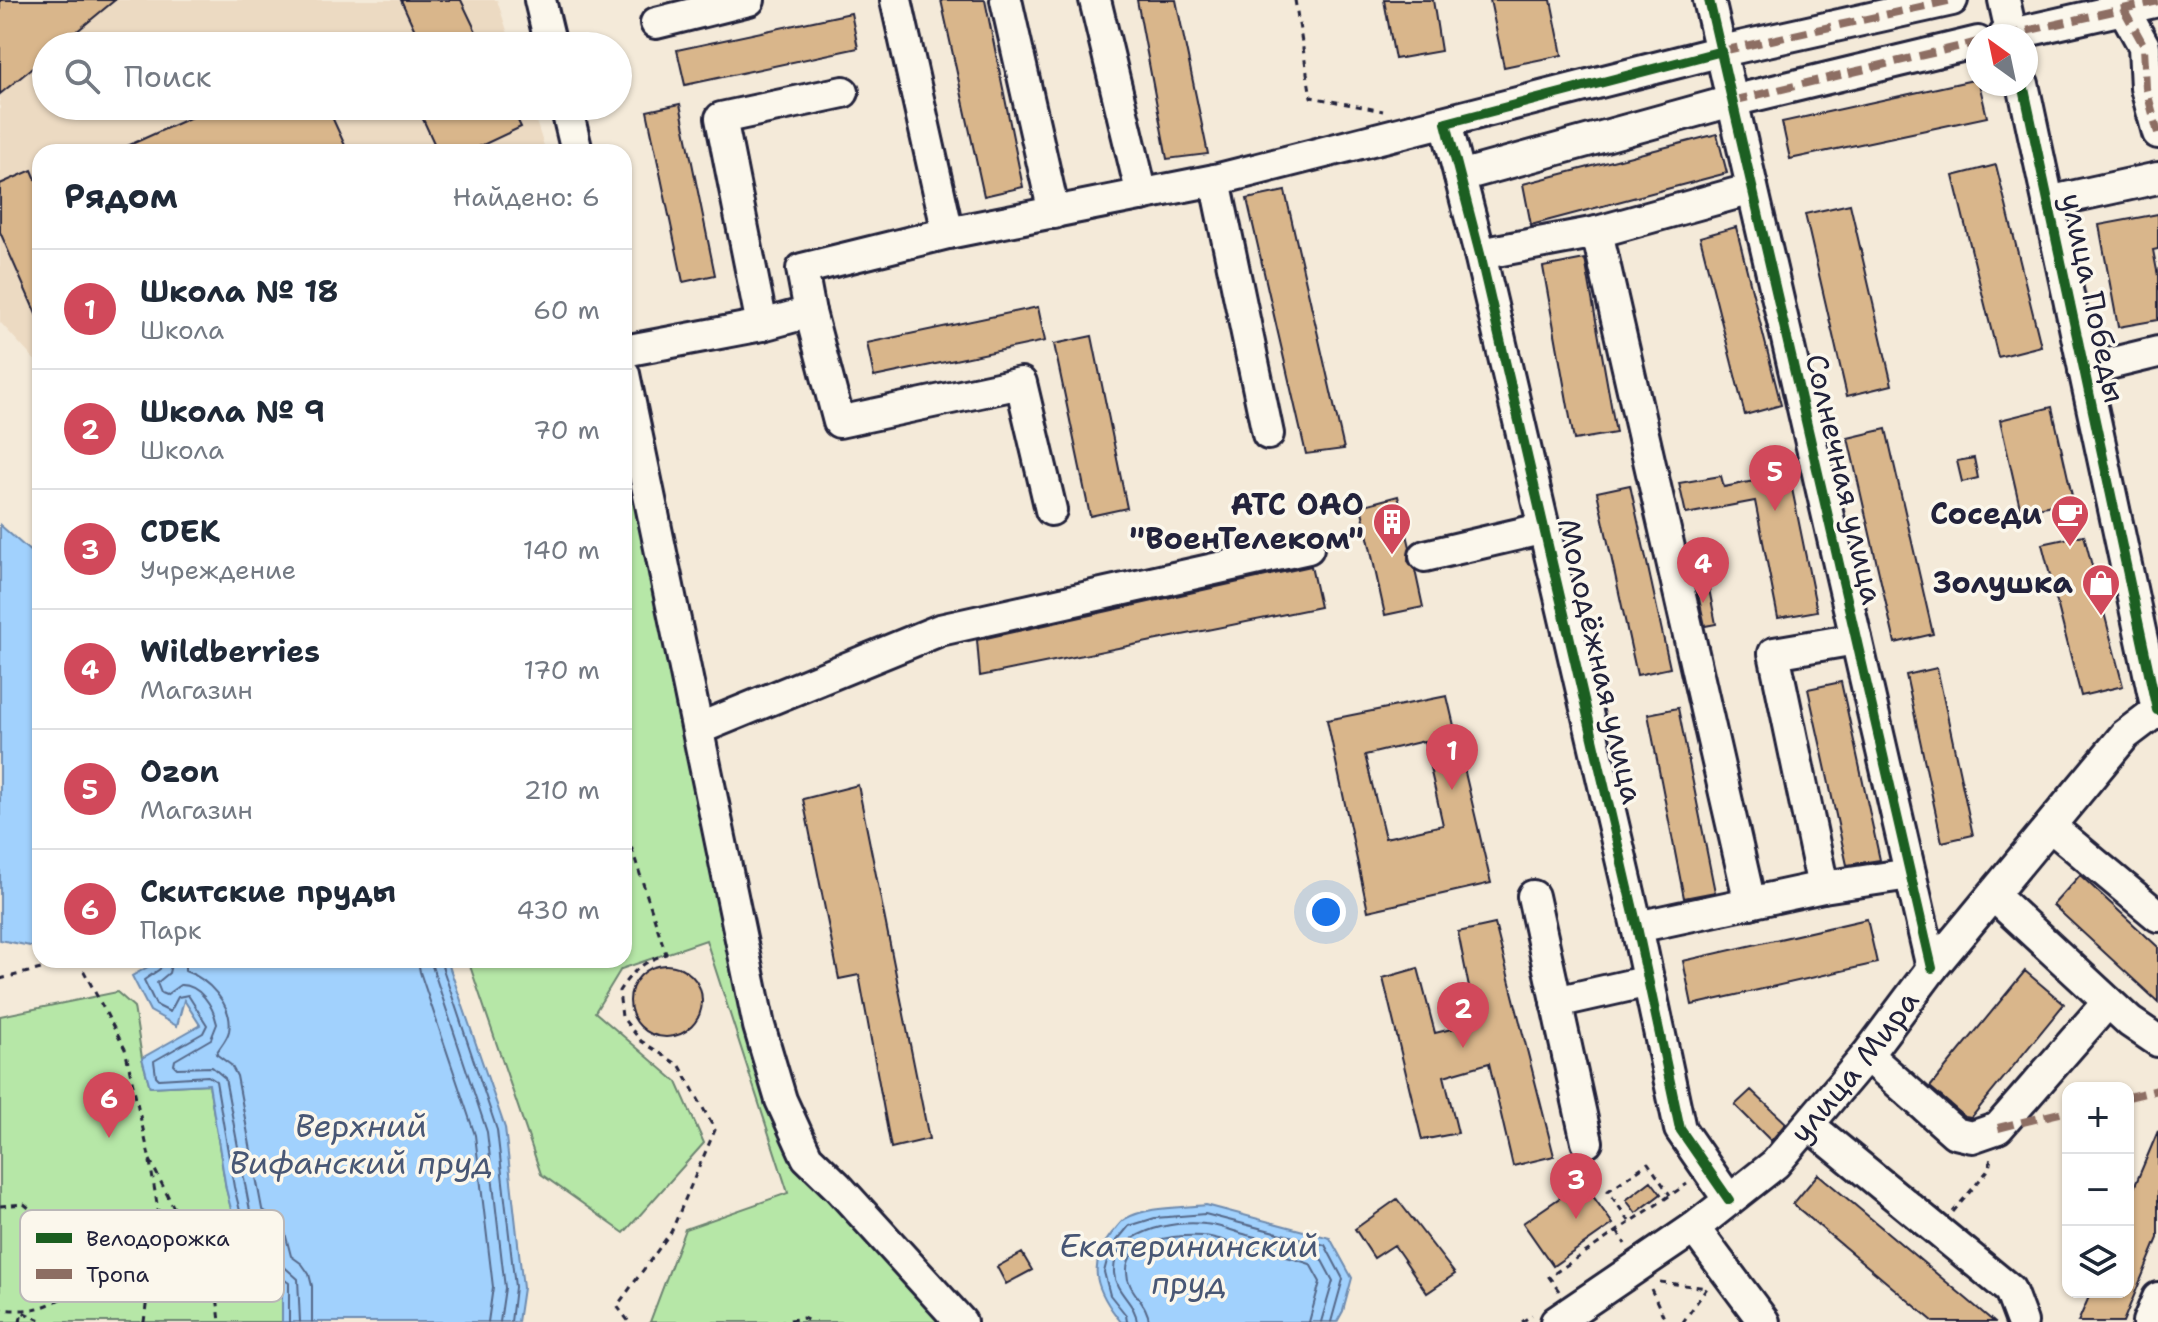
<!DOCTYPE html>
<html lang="ru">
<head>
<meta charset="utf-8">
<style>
	:root { --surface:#fff; --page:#f6f6f7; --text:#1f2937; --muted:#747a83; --line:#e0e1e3; --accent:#d1495b }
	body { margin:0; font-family:"Shantell Sans",sans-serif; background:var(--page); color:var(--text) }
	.controls { position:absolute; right:24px; bottom:24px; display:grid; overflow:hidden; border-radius:16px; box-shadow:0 2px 6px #0004 }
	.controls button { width:72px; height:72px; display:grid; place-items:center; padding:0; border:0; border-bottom:2px solid var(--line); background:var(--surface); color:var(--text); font:40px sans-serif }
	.compass { position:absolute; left:1966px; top:24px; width:72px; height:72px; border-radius:50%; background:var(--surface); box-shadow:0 2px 6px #0004; rotate:327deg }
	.you { position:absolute; left:1326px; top:912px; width:28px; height:28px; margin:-20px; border:6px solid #fff; border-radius:50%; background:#1a73e8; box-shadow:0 0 0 12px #1a73e833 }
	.badge { display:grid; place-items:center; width:52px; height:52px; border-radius:50%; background:var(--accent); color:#fff; font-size:26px; font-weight:700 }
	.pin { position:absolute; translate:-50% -66px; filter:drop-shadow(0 2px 4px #0008) }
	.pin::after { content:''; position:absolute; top:42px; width:28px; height:24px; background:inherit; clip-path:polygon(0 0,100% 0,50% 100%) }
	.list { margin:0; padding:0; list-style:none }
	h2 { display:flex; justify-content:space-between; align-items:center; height:104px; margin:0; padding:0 32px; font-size:34px }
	h2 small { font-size:26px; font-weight:400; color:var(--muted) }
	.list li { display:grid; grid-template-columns:52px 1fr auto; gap:24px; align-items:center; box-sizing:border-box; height:120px; padding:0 32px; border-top:2px solid var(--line) }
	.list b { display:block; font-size:30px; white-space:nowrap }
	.list p { margin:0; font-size:26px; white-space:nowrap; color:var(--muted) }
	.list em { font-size:26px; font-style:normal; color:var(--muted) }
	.icon { flex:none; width:44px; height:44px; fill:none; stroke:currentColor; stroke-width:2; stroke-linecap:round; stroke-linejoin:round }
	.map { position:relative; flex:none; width:2158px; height:1322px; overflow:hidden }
	.search { position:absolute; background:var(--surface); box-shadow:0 2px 6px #0004; left:32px; top:32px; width:600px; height:88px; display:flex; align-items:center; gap:20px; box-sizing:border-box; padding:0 28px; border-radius:44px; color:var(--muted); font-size:30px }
	.panel { position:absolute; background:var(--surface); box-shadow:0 2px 6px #0004; left:32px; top:144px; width:600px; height:824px; border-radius:24px }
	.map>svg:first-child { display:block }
	.built { fill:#ecdac2 }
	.green { fill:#b6e7a7; stroke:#6c8471; stroke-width:2 }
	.water { fill:#a1d1fd; stroke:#6e8baf; stroke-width:2 }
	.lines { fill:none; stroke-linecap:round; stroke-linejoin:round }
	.shore { stroke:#556889; stroke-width:2 }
	.building { fill:#d9b68b; stroke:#22223b; stroke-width:2; fill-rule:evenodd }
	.minor-casing { stroke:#22223b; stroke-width:36 }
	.path { stroke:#22223b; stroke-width:3; stroke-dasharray:6 6; stroke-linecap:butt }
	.minor { stroke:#fbf7ec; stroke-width:30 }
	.quiet { stroke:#8d6e63; stroke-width:8; stroke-dasharray:16 8; stroke-linecap:butt }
	.cycleway-casing { stroke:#fbf7ec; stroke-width:15 }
	.cycleway { stroke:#1b5e20; stroke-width:10 }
	.labels { text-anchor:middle; stroke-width:7; stroke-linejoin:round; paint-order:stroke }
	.street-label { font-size:30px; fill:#22223b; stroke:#fbf7ec }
	.poi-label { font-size:30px; font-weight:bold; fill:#22223b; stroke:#fbf7ec; text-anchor:end }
	.water-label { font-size:32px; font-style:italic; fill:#485775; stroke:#fbf7ec }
	.key { fill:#fbf7ec; stroke:#bab7b7; stroke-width:2 }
	.key-label { font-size:22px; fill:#22223b }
</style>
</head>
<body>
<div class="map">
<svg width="2158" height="1322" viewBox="0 0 2158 1322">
	<rect width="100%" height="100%" fill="#f4ead9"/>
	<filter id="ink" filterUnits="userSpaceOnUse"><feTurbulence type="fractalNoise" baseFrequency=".0125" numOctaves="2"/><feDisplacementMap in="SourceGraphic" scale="16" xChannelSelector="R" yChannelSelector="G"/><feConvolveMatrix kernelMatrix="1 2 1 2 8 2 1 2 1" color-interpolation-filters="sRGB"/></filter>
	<g filter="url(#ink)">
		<path class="built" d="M0 0H497L512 46H46V106H531L546 152H40V366L0 322Z"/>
		<path class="green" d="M624 423 775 1105 945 1322H650L685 1229 788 1193 706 940 621 969 595 1012 677 1082 704 1143 624 1233 541 1174 468 960H624Z
			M117 992 134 1007 142 1058 150 1087 209 1084 226 1188 236 1229 258 1242 265 1276 282 1286V1322H0V1016Z"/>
		<path class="water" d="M0 525 40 560V948L0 940Z
			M160 960H447L505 1128 523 1288 518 1322H282V1286L265 1277 258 1242 236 1229 226 1189 209 1084 150 1087 142 1058 200 1025 184 1000 177 1026 150 1011 132 976Z
			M1206 1205 1330 1238 1352 1278 1343 1311 1337 1322H1121C1097 1292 1085 1266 1112 1233 1116 1229 1120 1222 1125 1219 1147 1206 1181 1208 1206 1205Z"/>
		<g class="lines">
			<path class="shore" d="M162 960 160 969 144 980 156 1005 170 1012 178 997 188 995 207 1025 203 1033 154 1061 156 1076 159 1079 208 1076 216 1081 234 1187 243 1223 265 1238 272 1271 289 1283V1322
				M172 960 169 973 157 983 161 993 166 995 180 985C200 984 213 1006 217 1024L211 1039 175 1060 174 1065 177 1068 212 1067 225 1078 251 1216 273 1232 281 1264 298 1279 300 1322
				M185 960V971C207 978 234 1005 229 1031 227 1040 220 1046 216 1054L231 1065 237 1076 262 1209 283 1225 291 1256 302 1264 309 1274 312 1286V1322
				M418 960 420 972 475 1135 493 1287 488 1322
				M430 960 487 1132 505 1288 500 1322
				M440 960 497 1130 515 1287 511 1322
				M1127 1322 1126 1315 1110 1295 1104 1272 1110 1249 1129 1226 1155 1218 1205 1214 1325 1245 1343 1279 1331 1322
				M1137 1322C1136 1303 1115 1293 1114 1273 1112 1231 1174 1220 1205 1224 1219 1225 1233 1231 1247 1235 1271 1241 1295 1246 1318 1253L1333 1281 1321 1322
				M1149 1322C1148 1302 1127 1292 1127 1272 1125 1239 1178 1235 1202 1236 1214 1236 1227 1242 1238 1245 1262 1251 1286 1256 1310 1264L1320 1282 1309 1322"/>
		</g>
		<path class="building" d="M0 0H115L59 46H46V57L0 94Z
			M401 0H461L483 46H422Z
			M941 0H985L1023 187 984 196Z
			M1137 0H1176L1208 154 1167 159Z
			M1384 0H1433L1441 51 1395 59Z
			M1490 0H1551L1562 55 1504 67Z
			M851 13 858 48 685 85 677 50Z
			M1978 79 1987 117 1790 159 1782 122Z
			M680 104 715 275 683 282 647 111Z
			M216 106H327L348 152H114Z
			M417 106H511L521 127 468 152H438Z
			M1717 134 1727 173 1531 225 1523 184Z
			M1996 165 2041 346 1998 357 1953 176Z
			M32 170 40 189V323L0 232V184Z
			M1285 191 1344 449 1306 454 1247 199Z
			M1850 204 1892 385 1847 396 1805 214Z
			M2158 214V249L2153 250 2158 276V320L2118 327 2099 225Z
			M1736 227 1781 405 1745 415 1700 237Z
			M1585 259 1616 433 1574 440 1543 267Z
			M1038 307 1045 341 874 377 867 343Z
			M1092 336 1127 508 1090 516 1054 344Z
			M2052 407 2073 500 2021 512 2000 420Z
			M1886 429 1933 634 1895 643 1848 438Z
			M1974 458 1978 478 1962 482 1957 461Z
			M1789 474 1817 611 1778 618 1755 501 1686 514 1679 483 1721 476 1724 487Z
			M1630 485 1670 668 1637 675 1597 492Z
			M1398 496 1410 547 1408 561 1415 570 1423 607 1385 615 1361 506Z
			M2084 535 2123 686 2081 696 2042 544Z
			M1311 566 1320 607 980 676 977 640Z
			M1707 579 1716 624 1705 626 1695 581Z
			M1937 668 1973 835 1942 842 1906 675Z
			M1841 682 1880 860 1847 865 1808 689Z
			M1447 696 1491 883 1368 911 1327 720ZM1424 741 1443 825 1385 838 1365 755Z
			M1678 708 1715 892 1684 898 1648 714Z
			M858 785 929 1139 891 1148 859 975 839 979 803 799Z
			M2080 875 2158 947V1002L2053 905Z
			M1867 919 1877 963 1692 1005 1683 961Z
			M1495 924 1554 1156 1513 1166 1489 1063 1444 1076 1458 1133 1422 1140 1383 978 1418 968 1435 1033 1476 1023 1458 932Z
			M630 1001a36 36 0 1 1 72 0a36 36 0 1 1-72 0Z
			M2025 971 2064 1004 1971 1118 1965 1117 1930 1087Z
			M1751 1090 1786 1123 1771 1141 1735 1105Z
			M2158 1131V1238L2123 1322H2078L2091 1292H2128V1202Z
			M1818 1174 1994 1322H1934L1793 1204Z
			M1651 1181 1661 1194 1636 1213 1626 1200Z
			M1567 1193 1576 1206 1592 1195 1613 1224 1553 1266 1523 1223Z
			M1397 1199 1455 1274 1427 1293 1394 1245 1374 1258 1355 1229Z
			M1022 1253 1032 1270 1006 1284 997 1267Z"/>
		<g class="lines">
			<g class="minor-casing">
				<g id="minor">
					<path d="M540 0 551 46"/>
					<path d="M896 0 948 233"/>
					<path d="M1006 0 1054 213"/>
					<path d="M1095 0 1142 195"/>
					<path d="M1709 0 1932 968"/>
					<path d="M2004 0 2012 36"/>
					<path d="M2123 8 2144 46 2146 88 2158 133"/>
					<path d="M656 23 749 0"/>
					<path d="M2004 36 2158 1"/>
					<path d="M2023 84 2157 710"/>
					<path d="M566 106 577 152"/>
					<path d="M1446 123 1480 254 1637 927 1680 1129 1729 1200"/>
					<path d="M1460 176 1732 101 1978 42"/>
					<path d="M2048 202 2158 178"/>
					<path d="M1597 232 1752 189"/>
					<path d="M1480 254 1597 232 1750 903"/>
					<path d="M810 312 839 422 1021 383 1051 510"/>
					<path d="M762 325 721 118 843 92"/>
					<path d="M624 351 762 325 810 312 802 269 948 233 1215 180"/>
					<path d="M2084 370 2158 352"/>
					<path d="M624 374 759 1026 781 1100 807 1157 838 1187 961 1322"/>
					<path d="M1268 434 1215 180 1722 51 1952 0"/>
					<path d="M1425 556 1545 528"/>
					<path d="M698 729 940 630 1308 548"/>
					<path d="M2050 826 2158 916"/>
					<path d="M1823 887 1774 653 1856 639"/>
					<path d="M1993 895 2130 1022 2158 1041"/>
					<path d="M1533 896 1587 1142"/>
					<path d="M1637 927 1823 887 1910 874"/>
					<path d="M1556 1002 1649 981"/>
					<path d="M1867 1055 1955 1133 1972 1137 1998 1128 2108 1002"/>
					<path d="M1809 1125 2010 1290 2022 1322"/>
					<path d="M1694 1228 1764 1322"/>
					<path id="s1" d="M1556 1322 1694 1228 1775 1164 1867 1055 1932 968 2125 735 2158 710"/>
					<path d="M2148 1322 2158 1298"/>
				</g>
			</g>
			<path class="path" d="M1295 0 1311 97 1383 111
				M624 825 666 954C643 962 632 971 619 991L622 1017 641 1041 680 1066 715 1130 671 1232 617 1306 629 1322
				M78 960 125 1049 149 1156 158 1210 144 1322
				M0 979 78 960
				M150 1160 217 1295 220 1322
				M0 1206 24 1204 82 1251 80 1283C55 1307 34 1313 0 1309
				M1953 1212 1989 1169 1991 1157
				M1629 1221 1608 1191 1648 1163 1670 1195
				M1617 1231 1625 1244
				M1660 1282 1707 1288 1683 1322
				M1651 1289 1666 1322
				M1559 1291 1549 1277 1687 1184
				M20 1322 22 1312 45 1322
				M778 1322 803 1318 812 1322
				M1522 1322 1532 1315"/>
			<use href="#minor" class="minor"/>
			<path class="quiet" d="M2123 8 2144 46 2146 88 2158 133
				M2004 36 2158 1
				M1722 51 1952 0
				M1732 101 1978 42
				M2128 1097 2158 1090
				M1998 1128 2068 1111"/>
			<g class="cycleway-casing">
				<path id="cycleway" d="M1709 0 1932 968
					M1722 51 1446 123 1480 254 1637 927 1680 1129 1729 1200
					M2023 84 2157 710"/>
			</g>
			<use href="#cycleway" class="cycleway"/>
		</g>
	</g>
	<defs>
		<g id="cafe-pin" transform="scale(2)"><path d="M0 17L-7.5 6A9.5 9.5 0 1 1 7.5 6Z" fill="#d1495b" stroke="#fbf7ec"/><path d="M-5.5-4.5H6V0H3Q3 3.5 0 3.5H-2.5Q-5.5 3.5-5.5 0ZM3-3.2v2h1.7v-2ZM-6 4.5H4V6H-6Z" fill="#fff"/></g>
		<g id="building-pin" transform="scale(2)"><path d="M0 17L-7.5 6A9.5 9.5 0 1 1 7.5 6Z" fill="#d1495b" stroke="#fbf7ec"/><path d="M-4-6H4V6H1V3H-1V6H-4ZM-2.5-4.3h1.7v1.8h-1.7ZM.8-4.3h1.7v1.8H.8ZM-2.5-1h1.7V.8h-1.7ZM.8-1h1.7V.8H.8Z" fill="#fff"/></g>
		<g id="shop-pin" transform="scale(2)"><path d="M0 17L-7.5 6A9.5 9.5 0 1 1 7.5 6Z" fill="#d1495b" stroke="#fbf7ec"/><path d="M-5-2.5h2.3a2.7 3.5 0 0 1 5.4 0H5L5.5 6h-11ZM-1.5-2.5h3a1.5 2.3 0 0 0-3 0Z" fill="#fff"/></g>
	</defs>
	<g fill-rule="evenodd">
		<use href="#cafe-pin" x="2070" y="514"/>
		<use href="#building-pin" x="1392" y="522"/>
		<use href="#shop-pin" x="2101" y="583"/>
	</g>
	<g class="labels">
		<g class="street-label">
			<text transform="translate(2093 298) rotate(78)" y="10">улица Победы</text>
			<text transform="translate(1844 479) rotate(77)" y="10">Солнечная улица</text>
			<text transform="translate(1600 661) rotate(77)" y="10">Молодёжная улица</text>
			<text dy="10" stroke="none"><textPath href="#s1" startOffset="396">улица Мира</textPath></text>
		</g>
		<g class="poi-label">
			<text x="1364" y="515">АТС ОАО<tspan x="1364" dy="34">"ВоенТелеком"</tspan></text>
			<text x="2042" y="524">Соседи</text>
			<text x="2073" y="593">Золушка</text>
		</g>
		<g class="water-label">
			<text x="361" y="1137">Верхний<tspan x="361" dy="37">Вифанский пруд</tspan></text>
			<text x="1189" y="1257">Екатерининский<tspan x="1189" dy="37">пруд</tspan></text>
		</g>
	</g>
	<rect x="20" y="1210" width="264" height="92" rx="12" class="key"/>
	<rect x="36" y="1233" width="36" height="10" fill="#1b5e20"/>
	<rect x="36" y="1269" width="36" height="10" fill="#8d6e63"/>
	<g class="key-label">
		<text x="86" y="1246">Велодорожка</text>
		<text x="86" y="1282">Тропа</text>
	</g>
</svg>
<div class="controls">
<button>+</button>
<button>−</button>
<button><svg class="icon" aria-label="layers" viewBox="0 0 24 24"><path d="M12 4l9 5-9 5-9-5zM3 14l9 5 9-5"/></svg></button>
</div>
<svg class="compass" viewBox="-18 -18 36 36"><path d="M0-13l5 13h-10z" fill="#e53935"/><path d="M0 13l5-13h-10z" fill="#747a83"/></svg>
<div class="you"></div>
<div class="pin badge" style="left:1452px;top:790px">1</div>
<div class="pin badge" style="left:1463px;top:1048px">2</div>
<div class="pin badge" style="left:1576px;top:1219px">3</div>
<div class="pin badge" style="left:1703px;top:603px">4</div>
<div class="pin badge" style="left:1775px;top:511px">5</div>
<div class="pin badge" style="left:109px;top:1138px">6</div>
<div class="search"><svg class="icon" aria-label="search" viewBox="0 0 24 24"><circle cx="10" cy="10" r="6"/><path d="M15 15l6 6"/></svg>Поиск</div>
<section class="panel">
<h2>Рядом<small>Найдено: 6</small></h2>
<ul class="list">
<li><span class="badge">1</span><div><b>Школа № 18</b><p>Школа</p></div><em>60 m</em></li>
<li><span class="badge">2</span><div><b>Школа № 9</b><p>Школа</p></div><em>70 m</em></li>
<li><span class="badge">3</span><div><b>CDEK</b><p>Учреждение</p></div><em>140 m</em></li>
<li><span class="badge">4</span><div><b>Wildberries</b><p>Магазин</p></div><em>170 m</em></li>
<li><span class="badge">5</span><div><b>Ozon</b><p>Магазин</p></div><em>210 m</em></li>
<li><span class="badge">6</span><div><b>Скитские пруды</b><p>Парк</p></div><em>430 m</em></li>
</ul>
</section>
</div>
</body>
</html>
